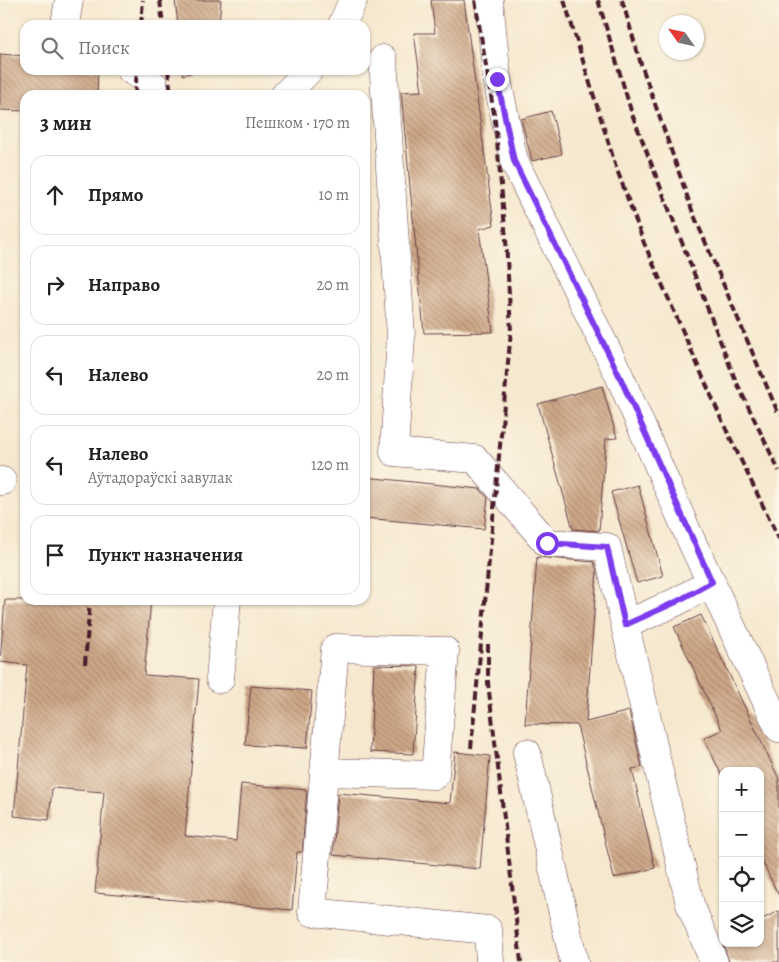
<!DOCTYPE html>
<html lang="ru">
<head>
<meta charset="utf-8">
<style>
	:root { --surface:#fff; --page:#f2f2f2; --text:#222; --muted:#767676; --line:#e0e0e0 }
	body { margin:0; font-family:Alegreya,serif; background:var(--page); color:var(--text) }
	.controls { position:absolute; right:15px; bottom:15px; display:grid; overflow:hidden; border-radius:10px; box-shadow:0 1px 4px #0004 }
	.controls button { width:45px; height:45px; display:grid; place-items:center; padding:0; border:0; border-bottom:1px solid var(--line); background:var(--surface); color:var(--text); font:25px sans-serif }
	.compass { position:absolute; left:659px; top:15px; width:45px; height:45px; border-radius:50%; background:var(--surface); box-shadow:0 1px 4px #0004; rotate:304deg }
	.stop { position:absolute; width:15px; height:15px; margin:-11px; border:4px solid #7c3aed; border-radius:50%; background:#fff }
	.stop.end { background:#7c3aed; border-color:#fff; box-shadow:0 1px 5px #0008 }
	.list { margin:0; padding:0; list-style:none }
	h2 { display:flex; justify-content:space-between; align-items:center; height:65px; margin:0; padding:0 20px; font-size:21px }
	h2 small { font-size:16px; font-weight:400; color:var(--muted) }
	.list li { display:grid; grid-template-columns:32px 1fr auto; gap:15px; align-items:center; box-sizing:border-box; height:80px; margin:0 10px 10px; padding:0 10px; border:1px solid var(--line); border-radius:15px }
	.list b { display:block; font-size:19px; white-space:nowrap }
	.list p { margin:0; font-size:16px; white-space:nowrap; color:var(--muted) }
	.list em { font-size:16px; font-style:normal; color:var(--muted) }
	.icon { flex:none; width:28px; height:28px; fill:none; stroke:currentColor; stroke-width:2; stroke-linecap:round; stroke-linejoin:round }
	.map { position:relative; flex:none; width:779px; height:962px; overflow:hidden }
	.search { position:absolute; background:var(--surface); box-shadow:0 1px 4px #0004; left:20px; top:20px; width:350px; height:55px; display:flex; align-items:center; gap:12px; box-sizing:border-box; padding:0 18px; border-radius:15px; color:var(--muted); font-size:19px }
	.panel { position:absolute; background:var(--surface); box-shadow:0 1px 4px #0004; left:20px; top:90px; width:350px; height:515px; border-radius:15px }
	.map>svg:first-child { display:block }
	.building { fill:url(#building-back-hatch) }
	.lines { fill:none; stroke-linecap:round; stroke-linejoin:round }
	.minor-casing { stroke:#643d44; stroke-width:29 }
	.minor { stroke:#fff; stroke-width:28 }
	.rail { stroke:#4a1f2b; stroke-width:4; stroke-dasharray:8 4; stroke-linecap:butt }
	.route { stroke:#7c3aed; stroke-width:6 }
</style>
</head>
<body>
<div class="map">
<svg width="779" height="962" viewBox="0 0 779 962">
	<defs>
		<pattern id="building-back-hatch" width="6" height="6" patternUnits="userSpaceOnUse" patternTransform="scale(1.25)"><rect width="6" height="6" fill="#cda787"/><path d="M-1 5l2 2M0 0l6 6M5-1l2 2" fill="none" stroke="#a8876f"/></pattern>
	</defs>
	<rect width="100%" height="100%" fill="#fcf5e5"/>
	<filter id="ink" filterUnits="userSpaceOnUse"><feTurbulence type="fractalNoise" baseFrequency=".02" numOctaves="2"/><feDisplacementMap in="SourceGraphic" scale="10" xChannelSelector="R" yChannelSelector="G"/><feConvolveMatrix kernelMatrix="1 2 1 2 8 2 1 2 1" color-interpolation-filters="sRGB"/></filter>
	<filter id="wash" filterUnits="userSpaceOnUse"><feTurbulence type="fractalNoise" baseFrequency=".0096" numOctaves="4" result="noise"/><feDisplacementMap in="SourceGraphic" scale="20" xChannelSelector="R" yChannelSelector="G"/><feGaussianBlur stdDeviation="1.12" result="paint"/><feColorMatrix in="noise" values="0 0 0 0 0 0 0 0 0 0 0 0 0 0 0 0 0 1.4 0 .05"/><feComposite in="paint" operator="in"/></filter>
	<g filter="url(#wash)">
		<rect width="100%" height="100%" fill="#f6e8cf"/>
		<g id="blocks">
			<path class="building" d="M175 0H221L219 25H178Z
				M431 0H464L494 225 479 229 493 332 424 333 401 92 422 91 414 33H435Z
				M0 54 25 56V70H98L97 95H25V111L0 110Z
				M182 70H202L183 75Z
				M551 111 562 154 532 161 521 119Z
				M602 386 617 438 606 439 599 531 573 529 538 404Z
				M365 477 480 489 488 498 484 529 365 518Z
				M638 485 663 576 637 583 611 492Z
				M537 557 594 562 597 571 586 722 629 711 642 767 632 769 655 868 614 878 577 725 525 724Z
				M5 600H151L144 675 199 679 185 836 236 841 241 784 307 790 302 852H297L292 910 95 893 104 792 52 788 49 820 14 816 27 665 0 662Z
				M701 615 779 779V896L760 857V771H723V778L704 738 722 730 674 627Z
				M374 665 419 666 413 754 370 752Z
				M251 686 312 691 307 748 245 745Z
				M455 752 490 756 480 869 333 855 338 793 450 803Z
				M779 911V962H729L723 943H760V920Z"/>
		</g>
	</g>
	<g filter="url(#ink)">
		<use href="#blocks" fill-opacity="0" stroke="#643d44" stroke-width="1"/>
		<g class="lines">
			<g class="minor-casing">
				<path id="minor" d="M489 0 497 79 514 161 619 375 690 538 779 728
					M67 25 65 24 69 0
					M342 25 353 0
					M383 59 401 336 394 452 475 459 547 543 607 547 625 625
					M131 70 154 85V95
					M285 95 309 70
					M0 481H2
					M712 582 676 602 625 625 690 904 714 962
					M220 679 227 600
					M527 753 574 962
					M324 772 435 775 445 651 335 648 312 912 488 930 490 962"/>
			</g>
			<use href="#minor" class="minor"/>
			<path class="rail" d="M160 0 163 25
				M564 0 616 167 644 243 724 425 779 539
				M598 0 632 114 735 379 779 471
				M622 0 640 61 693 213 779 415
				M141 25 143 0
				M168 70 171 95
				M135 95 137 70
				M488 644V683L521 962
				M85 664 90 600
				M471 748 511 331 506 239 495 120 475 0"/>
		</g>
	</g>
	<g class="lines" filter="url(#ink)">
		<path class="route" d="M497 79 514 161 619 375 712 582 676 602 625 625 607 547 547 543"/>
	</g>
</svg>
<div class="controls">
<button>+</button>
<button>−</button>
<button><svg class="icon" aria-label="locate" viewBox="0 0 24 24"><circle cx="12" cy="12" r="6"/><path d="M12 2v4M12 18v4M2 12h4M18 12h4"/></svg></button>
<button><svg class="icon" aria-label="layers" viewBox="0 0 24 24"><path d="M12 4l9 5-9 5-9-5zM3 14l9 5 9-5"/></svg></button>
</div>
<svg class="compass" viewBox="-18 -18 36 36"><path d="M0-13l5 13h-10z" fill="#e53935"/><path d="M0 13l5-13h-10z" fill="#767676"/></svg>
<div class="stop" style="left:547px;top:543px"></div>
<div class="stop end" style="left:497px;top:79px"></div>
<div class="search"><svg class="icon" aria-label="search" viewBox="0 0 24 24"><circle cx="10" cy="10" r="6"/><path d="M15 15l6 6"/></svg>Поиск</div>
<section class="panel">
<h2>3 мин<small>Пешком · 170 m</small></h2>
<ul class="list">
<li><svg class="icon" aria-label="ahead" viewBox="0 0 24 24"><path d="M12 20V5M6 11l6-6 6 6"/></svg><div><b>Прямо</b></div><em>10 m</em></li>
<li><svg class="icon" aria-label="right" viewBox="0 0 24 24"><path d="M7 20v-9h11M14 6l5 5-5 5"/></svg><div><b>Направо</b></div><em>20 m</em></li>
<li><svg class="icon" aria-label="left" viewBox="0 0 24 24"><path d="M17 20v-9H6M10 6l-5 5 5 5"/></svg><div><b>Налево</b></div><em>20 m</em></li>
<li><svg class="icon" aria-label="left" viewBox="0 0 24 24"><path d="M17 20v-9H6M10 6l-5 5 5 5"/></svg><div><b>Налево</b><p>Аўтадораўскі завулак</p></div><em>120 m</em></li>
<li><svg class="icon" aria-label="arrive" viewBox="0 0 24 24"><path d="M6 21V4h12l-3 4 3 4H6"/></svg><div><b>Пункт назначения</b></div></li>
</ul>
</section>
</div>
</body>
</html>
